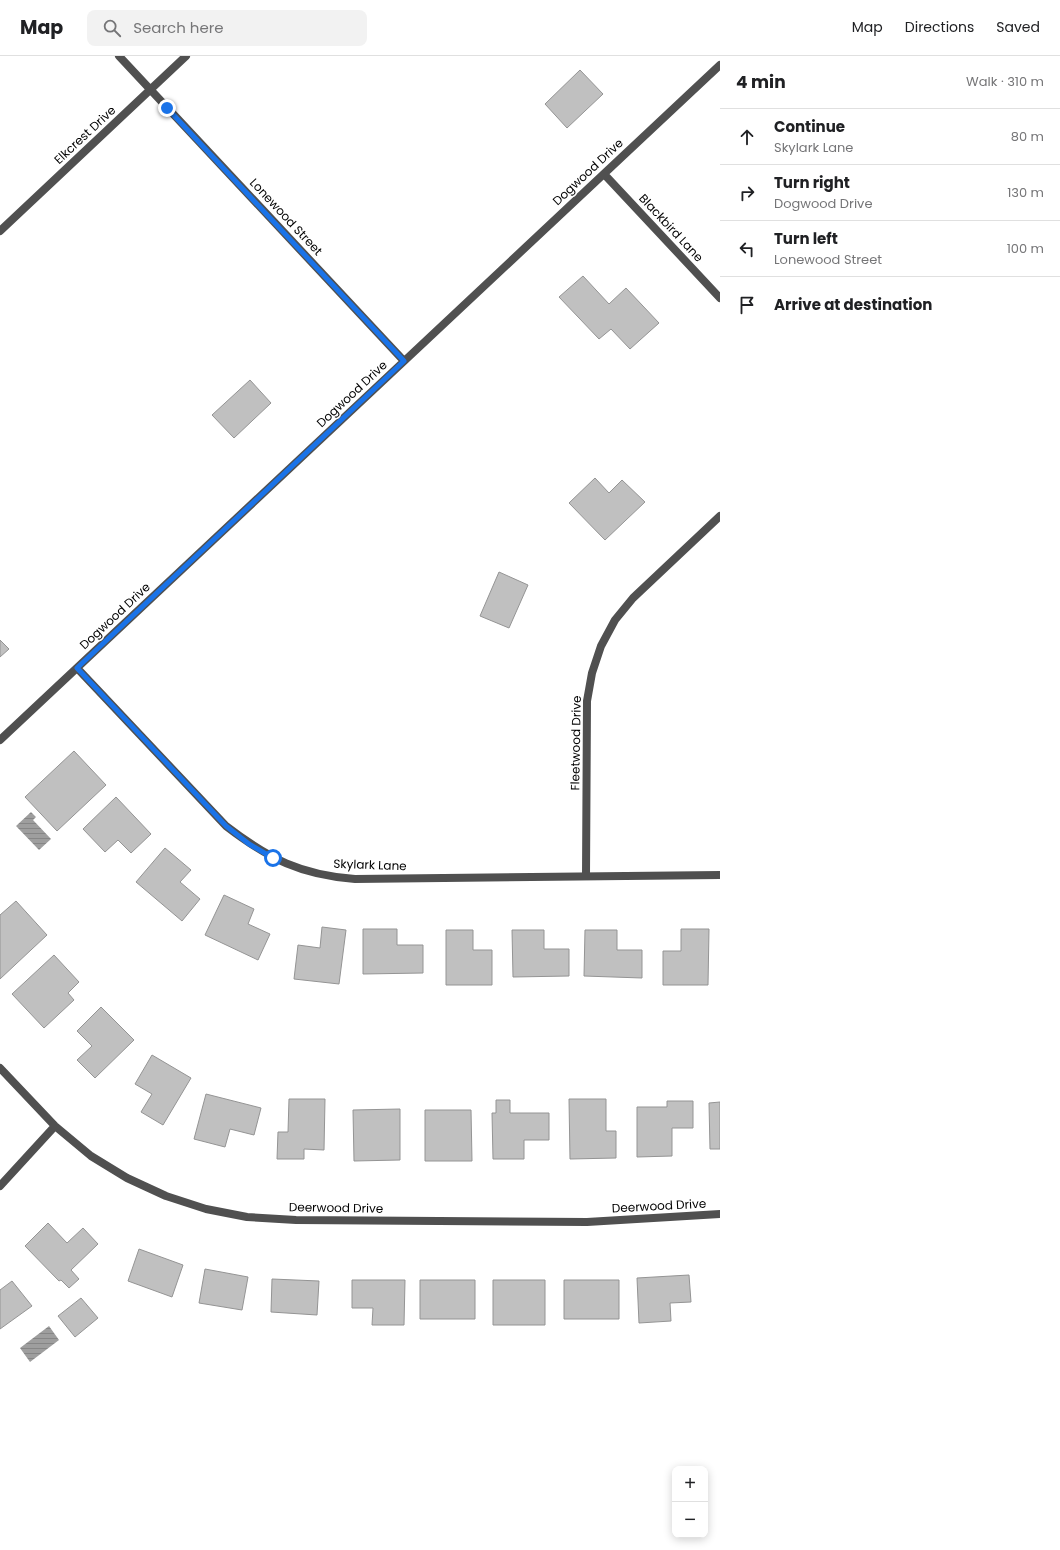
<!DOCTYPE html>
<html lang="en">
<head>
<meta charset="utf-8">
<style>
	:root { --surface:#fff; --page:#f2f2f2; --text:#202124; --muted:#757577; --line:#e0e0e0 }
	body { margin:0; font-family:Poppins,sans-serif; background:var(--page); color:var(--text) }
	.controls { position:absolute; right:12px; bottom:12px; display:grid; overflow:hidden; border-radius:8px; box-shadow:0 2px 10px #0003 }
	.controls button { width:36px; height:36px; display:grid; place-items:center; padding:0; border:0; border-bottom:1px solid var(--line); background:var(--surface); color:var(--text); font:20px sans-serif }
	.stop { position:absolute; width:12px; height:12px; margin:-9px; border:3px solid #1a73e8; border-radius:50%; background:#fff }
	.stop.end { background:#1a73e8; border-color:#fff; box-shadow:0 1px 4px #0008 }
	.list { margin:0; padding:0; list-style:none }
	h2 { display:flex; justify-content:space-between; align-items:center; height:52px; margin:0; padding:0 16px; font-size:17px }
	h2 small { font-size:13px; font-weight:400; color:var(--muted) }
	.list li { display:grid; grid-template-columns:26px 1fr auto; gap:12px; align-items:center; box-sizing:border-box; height:56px; padding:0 16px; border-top:1px solid var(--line) }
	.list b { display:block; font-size:15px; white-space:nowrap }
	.list p { margin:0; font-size:13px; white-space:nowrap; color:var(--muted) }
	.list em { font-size:13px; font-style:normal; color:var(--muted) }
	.icon { flex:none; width:22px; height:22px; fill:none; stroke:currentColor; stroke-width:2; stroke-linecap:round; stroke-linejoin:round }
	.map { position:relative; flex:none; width:720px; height:1494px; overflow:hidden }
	header { display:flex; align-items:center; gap:24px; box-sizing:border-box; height:56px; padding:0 20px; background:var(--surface); border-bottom:1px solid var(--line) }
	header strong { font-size:19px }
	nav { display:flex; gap:22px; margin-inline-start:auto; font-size:14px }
	.search { width:280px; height:36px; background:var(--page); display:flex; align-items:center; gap:10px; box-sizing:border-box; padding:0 14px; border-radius:8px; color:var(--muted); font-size:15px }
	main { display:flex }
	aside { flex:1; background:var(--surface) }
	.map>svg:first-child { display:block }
	.water { fill:url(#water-rules) }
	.building { fill:#c0c0c0; stroke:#949494 }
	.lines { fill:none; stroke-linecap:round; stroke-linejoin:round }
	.minor { stroke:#505050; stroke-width:8 }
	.route { stroke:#1a73e8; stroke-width:5 }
	.labels { text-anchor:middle; stroke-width:3; stroke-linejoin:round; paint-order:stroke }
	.street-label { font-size:12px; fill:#000; stroke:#fff }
</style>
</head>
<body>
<header>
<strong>Map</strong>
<div class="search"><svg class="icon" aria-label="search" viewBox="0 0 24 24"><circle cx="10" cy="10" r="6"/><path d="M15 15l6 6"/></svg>Search here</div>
<nav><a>Map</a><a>Directions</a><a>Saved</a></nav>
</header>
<main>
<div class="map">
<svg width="720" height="1494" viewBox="0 0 720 1494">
	<defs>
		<pattern id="water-rules" width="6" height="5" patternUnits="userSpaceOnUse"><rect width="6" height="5" fill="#9e9e9e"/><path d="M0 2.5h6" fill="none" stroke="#868686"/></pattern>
	</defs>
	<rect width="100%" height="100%" fill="#fff"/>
	<path class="water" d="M31 756 36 761 33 764 51 783 39 794 16 770Z
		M49 1270 59 1284 30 1306 20 1292Z"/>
	<path class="building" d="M580 14 603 38 567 72 545 48Z
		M583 220 609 248 626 232 659 267 630 293 611 273 599 283 559 241Z
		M250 324 271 347 234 382 212 359Z
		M595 422 609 437 622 424 645 446 605 484 569 447Z
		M499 516 528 529 509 572 480 560Z
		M0 584 9 593 0 601Z
		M74 695 106 729 57 775 25 741Z
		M116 741 151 778 131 797 118 784 105 796 83 773Z
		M165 792 191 814 180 826 200 843 182 865 136 826Z
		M224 839 254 853 248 868 270 878 258 904 205 879Z
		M16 845 47 879 0 923V859Z
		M322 871 346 874 339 928 294 923 298 889 320 892Z
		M363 873H397V889H423V917L363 918Z
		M681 873H709L708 929H663V895H681Z
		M446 874H473V894H492V929H446Z
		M512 874H544V893H569V920L513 921Z
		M585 874H617V894H642V922L584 920Z
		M54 899 79 926 68 937 74 944 44 972 12 938Z
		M101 951 134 984 95 1022 77 1004 92 990 77 975Z
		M152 999 191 1022 163 1069 141 1056 152 1038 135 1028Z
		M206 1038 261 1052 254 1079 230 1073 225 1091 194 1083Z
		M289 1043H325L324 1094 304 1093V1103H277L278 1076H288Z
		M569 1043H606V1075H616V1102L570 1103Z
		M496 1044H510V1057H549V1084H524V1103H493L492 1057H496Z
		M667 1045H693V1072H672V1100L637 1101V1051H667Z
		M720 1046V1093H710L709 1047Z
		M400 1053V1104L354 1105 353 1054Z
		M425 1054H471L472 1105H425Z
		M48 1167 67 1187 83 1172 98 1188 71 1214 79 1223 69 1232 61 1224 59 1225 25 1190Z
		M139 1193 183 1209 172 1241 128 1225Z
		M205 1213 248 1221 242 1254 199 1247Z
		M689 1219 691 1246 670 1247 671 1265 639 1267 637 1222Z
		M272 1223 319 1225 317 1259 271 1256Z
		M352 1224H405L404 1269H372L373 1252H352Z
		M420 1224H475V1263H420Z
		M493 1224H545V1269H493Z
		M564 1224H619V1263H564Z
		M12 1225 32 1250 0 1273V1234Z
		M81 1242 98 1262 75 1281 58 1260Z"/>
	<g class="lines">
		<path class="minor" d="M119 0 404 305
			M604 118 720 242
			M0 175 186 0
			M77 612 226 770C269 803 301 819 355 823L720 819
			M0 684 720 9
			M586 820 587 645 592 617 601 590 615 564 633 542 720 460
			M0 1012 55 1070 91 1100 127 1122 166 1140 206 1153 247 1161 296 1164 587 1166 720 1158
			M0 1130 55 1070"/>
	</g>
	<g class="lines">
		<path class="route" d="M167 52 404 305 77 612 226 770 249 788 273 802"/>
	</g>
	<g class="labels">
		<g class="street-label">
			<text transform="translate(85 79) rotate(-43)" y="4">Elkcrest Drive</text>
			<text transform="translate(588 116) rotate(-43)" y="4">Dogwood Drive</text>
			<text transform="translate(286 161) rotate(47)" y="4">Lonewood Street</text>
			<text transform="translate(671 172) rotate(47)" y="4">Blackbird Lane</text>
			<text transform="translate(352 338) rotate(-43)" y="4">Dogwood Drive</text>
			<text transform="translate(115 560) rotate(-43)" y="4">Dogwood Drive</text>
			<text transform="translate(576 687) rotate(-89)" y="4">Fleetwood Drive</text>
			<text transform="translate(370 809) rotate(2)" y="4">Skylark Lane</text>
			<text transform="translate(659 1150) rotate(-3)" y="4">Deerwood Drive</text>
			<text transform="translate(336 1152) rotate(1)" y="4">Deerwood Drive</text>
		</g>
	</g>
</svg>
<div class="controls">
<button>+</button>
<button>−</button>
</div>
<div class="stop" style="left:273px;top:802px"></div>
<div class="stop end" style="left:167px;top:52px"></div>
</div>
<aside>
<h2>4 min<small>Walk · 310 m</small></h2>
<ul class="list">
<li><svg class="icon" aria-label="ahead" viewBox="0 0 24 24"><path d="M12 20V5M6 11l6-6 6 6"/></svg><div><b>Continue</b><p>Skylark Lane</p></div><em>80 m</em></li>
<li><svg class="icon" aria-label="right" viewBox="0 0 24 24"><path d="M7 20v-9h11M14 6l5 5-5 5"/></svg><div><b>Turn right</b><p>Dogwood Drive</p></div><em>130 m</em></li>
<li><svg class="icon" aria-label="left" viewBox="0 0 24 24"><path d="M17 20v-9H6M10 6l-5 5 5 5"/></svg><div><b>Turn left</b><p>Lonewood Street</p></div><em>100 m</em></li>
<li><svg class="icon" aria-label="arrive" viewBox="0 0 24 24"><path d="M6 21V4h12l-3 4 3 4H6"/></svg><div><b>Arrive at destination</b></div></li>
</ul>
</aside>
</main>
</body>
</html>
